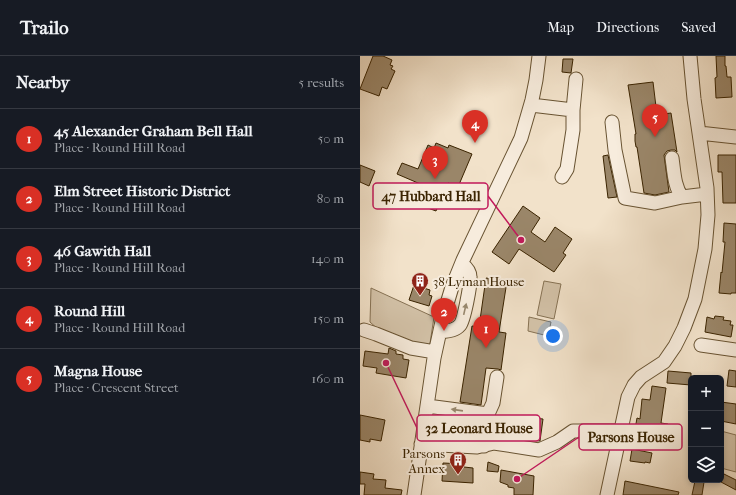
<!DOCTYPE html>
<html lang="en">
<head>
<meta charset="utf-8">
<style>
	:root { --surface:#171b24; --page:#20242c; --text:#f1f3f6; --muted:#9ea1a6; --line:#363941; --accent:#d93025 }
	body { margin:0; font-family:"IM FELL French Canon",serif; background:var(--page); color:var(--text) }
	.controls { position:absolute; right:12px; bottom:12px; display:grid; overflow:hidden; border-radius:6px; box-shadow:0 2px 6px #0003 }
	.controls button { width:36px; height:36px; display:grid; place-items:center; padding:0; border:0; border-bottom:1px solid var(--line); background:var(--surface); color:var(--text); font:20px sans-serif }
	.you { position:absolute; left:193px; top:280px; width:14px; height:14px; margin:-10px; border:3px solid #fff; border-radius:50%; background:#1a73e8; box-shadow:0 0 0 6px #1a73e833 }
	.badge { display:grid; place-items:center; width:26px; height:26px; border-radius:50%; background:var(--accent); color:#fff; font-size:13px; font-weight:700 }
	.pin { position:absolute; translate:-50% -33px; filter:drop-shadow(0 1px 2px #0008) }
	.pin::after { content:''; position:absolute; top:21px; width:14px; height:12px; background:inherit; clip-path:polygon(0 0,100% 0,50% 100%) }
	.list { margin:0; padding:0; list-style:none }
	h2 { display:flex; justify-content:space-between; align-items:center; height:52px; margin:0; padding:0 16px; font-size:17px }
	h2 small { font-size:13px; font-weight:400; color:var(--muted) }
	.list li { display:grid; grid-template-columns:26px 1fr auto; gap:12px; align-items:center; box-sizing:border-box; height:60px; padding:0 16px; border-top:1px solid var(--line) }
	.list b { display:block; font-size:15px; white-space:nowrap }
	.list p { margin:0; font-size:13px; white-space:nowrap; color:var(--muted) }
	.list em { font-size:13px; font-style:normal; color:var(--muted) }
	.icon { flex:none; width:22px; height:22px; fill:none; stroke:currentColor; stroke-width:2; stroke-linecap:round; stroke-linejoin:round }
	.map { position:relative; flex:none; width:376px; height:439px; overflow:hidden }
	header { display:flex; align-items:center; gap:24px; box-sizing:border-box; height:56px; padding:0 20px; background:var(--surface); border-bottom:1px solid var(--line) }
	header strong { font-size:19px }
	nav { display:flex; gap:22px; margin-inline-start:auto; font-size:14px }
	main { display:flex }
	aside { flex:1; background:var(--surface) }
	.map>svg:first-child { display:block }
	.green { fill:#d3c2a8; stroke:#867254 }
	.building { fill:#9a8669; stroke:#3a2300 }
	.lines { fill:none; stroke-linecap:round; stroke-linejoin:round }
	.minor-casing { stroke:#685332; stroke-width:15 }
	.minor { stroke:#f7ecdd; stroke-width:13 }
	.oneway { fill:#98886e }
	.labels { text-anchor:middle; stroke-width:4; stroke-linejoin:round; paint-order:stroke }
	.poi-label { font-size:13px; fill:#3a2300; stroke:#f7ecdd; text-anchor:start }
	.leader { fill:none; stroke:#c2185b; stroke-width:1.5 }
	.callout-dot { fill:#c2185b; stroke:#f7ecdd; stroke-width:1.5 }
	.callout { fill:#f7ecdd; stroke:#c2185b; stroke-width:1.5 }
	.callout-label { font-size:14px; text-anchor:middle; font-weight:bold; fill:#3a2300 }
</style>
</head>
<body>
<header>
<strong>Trailo</strong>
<nav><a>Map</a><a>Directions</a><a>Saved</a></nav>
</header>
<main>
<aside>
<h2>Nearby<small>5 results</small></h2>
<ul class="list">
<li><span class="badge">1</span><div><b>45 Alexander Graham Bell Hall</b><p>Place · Round Hill Road</p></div><em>50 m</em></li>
<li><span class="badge">2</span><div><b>Elm Street Historic District</b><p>Place · Round Hill Road</p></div><em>80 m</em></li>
<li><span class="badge">3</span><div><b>46 Gawith Hall</b><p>Place · Round Hill Road</p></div><em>140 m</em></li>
<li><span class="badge">4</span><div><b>Round Hill</b><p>Place · Round Hill Road</p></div><em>150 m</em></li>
<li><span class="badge">5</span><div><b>Magna House</b><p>Place · Crescent Street</p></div><em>160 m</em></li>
</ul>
</aside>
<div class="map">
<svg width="376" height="439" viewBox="0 0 376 439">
	<rect width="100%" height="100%" fill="#f2e2ca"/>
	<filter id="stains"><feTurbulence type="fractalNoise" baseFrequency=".005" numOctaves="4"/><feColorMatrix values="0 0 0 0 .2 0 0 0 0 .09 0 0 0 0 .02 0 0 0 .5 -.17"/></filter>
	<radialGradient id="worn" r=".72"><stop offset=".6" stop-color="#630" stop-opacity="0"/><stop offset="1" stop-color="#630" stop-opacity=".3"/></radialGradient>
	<path class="green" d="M184 225 201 228 194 263 177 259Z
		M11 232 74 261 69 294 20 275 10 266Z
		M169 261 191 266 188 280 168 275Z
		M361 375 376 379V416L361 412Z"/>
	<path class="building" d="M13 0H23L32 4 30 9 33 10 31 13 35 15 27 33 22 31 19 40 0 33Z
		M356 0H365V10H366L367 21H371L372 41 356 42 355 22 357 21Z
		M203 3H213L211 17 202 16Z
		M293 26 297 59 311 57 317 96 315 94H311L307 95 304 99 309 136 295 139 284 137 277 91H276L275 85V78H276L268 29Z
		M76 87 88 92 89 89 112 98 98 131 88 127 76 155 57 148 65 130 37 118 42 107 58 113 68 89 74 92Z
		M248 99 257 141 248 142 243 100Z
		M358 99H376V147H363L362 116H358Z
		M0 109 15 115 9 130 0 126Z
		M163 150 180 162 171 176 185 186 195 171 212 183 203 197 206 199 194 216 159 193 149 208 132 196Z
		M364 167 376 168V237H371V238L359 237 361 216 362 217 365 186H363Z
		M126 222 147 225 139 276 146 277 141 314 138 313 126 312 121 349 100 346 112 270 119 271Z
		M54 229 70 234 69 239 72 240 69 250 49 244Z
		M355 260 364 261 363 264 371 265 370 269H373L371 281 345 276 347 261 354 263Z
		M29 292 36 295V298L43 299V303L49 304 46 322 16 317 17 312 3 310 5 295 28 298Z
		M369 314 376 315V331L367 330Z
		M308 315 331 317V329L307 327Z
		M292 330 306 332 301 367 308 368 305 385 274 379 277 362 280 363 282 343 290 344Z
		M361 346 376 348V368L361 365Z
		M0 359 25 364 21 385 10 383V386L0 384Z
		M155 360 183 363 180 385 168 384 170 371 154 369Z
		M272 393 292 397 290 407 285 406V407L270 405Z
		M128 406 139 410 138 416 127 415Z
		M83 407 104 408V411L113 412V427L82 425Z
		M141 414 174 420 173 439H154V432L148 431V429L140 426Z
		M0 416 14 418 13 423 26 424 25 432 42 434 41 439H4L5 428H0Z
		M364 418 376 424V434L361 426Z
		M265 425 319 436 318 439H263Z
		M335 425 344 426 342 439H332Z"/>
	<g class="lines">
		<g class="minor-casing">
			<path id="minor" d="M330 0 334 43 339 77 376 81
				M171 49 213 54V74L207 113 202 121
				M213 54 216 23
				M252 66 255 94 265 142 295 147 322 141
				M312 102C314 115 314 130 322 141L347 138
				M4 274 16 278 51 292 75 296
				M80 276C87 275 95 275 100 269 104 264 111 228 110 221 110 215 106 211 102 208
				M341 289 376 294
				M67 350 128 358
				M61 388 117 391 134 387 179 394 197 386 213 375H261
				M124 390 128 358 133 347 137 321
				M54 439 74 302 83 261 92 231 103 204 161 82 172 44 176 24 179 0
				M247 439 268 341 274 329 281 321 304 306 315 290 324 272 335 243 345 193 348 159 347 132 339 77"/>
		</g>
		<use href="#minor" class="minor"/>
	</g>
	<defs><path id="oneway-solid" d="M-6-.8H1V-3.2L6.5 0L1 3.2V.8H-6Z"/></defs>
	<g class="oneway">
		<use href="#oneway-solid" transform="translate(105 253) rotate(-77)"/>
		<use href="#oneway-solid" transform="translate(97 354) rotate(-172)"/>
	</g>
	<defs>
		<g id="building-pin" transform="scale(0.9)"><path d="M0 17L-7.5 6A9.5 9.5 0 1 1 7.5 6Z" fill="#8f2418" stroke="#f7ecdd"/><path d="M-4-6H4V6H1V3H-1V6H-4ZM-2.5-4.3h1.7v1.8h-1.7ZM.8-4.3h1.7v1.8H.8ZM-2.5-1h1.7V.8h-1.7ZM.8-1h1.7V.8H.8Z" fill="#fff"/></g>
	</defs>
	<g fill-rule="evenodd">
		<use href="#building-pin" x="60" y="225"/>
		<use href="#building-pin" x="98" y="404"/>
	</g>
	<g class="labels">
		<g class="poi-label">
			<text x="73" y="230">38 Lyman House</text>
			<text x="85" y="402" text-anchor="end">Parsons<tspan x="85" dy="15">Annex</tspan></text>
		</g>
	</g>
	<path class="leader" d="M161 184L128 140M26 307L57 372M157 423L219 381"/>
	<g class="callout-dot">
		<circle cx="161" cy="184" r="4"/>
		<circle cx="26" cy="307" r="4"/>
		<circle cx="157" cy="423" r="4"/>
	</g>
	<g class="callout">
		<rect x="13" y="127" width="115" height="26" rx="4"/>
		<rect x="57" y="359" width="123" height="26" rx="4"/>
		<rect x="219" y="368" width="103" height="26" rx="4"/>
	</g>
	<g class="callout-label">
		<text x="71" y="145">47 Hubbard Hall</text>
		<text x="119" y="377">32 Leonard House</text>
		<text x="271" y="386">Parsons House</text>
	</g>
	<rect width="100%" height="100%" filter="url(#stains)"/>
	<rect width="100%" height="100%" fill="url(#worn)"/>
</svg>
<div class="controls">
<button>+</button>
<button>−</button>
<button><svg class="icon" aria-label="layers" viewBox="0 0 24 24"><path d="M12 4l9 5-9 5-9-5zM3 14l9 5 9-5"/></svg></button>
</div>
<div class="you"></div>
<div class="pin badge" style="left:126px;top:292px">1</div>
<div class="pin badge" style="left:84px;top:275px">2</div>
<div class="pin badge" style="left:75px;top:123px">3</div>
<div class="pin badge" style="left:115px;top:87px">4</div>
<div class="pin badge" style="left:295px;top:81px">5</div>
</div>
</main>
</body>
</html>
